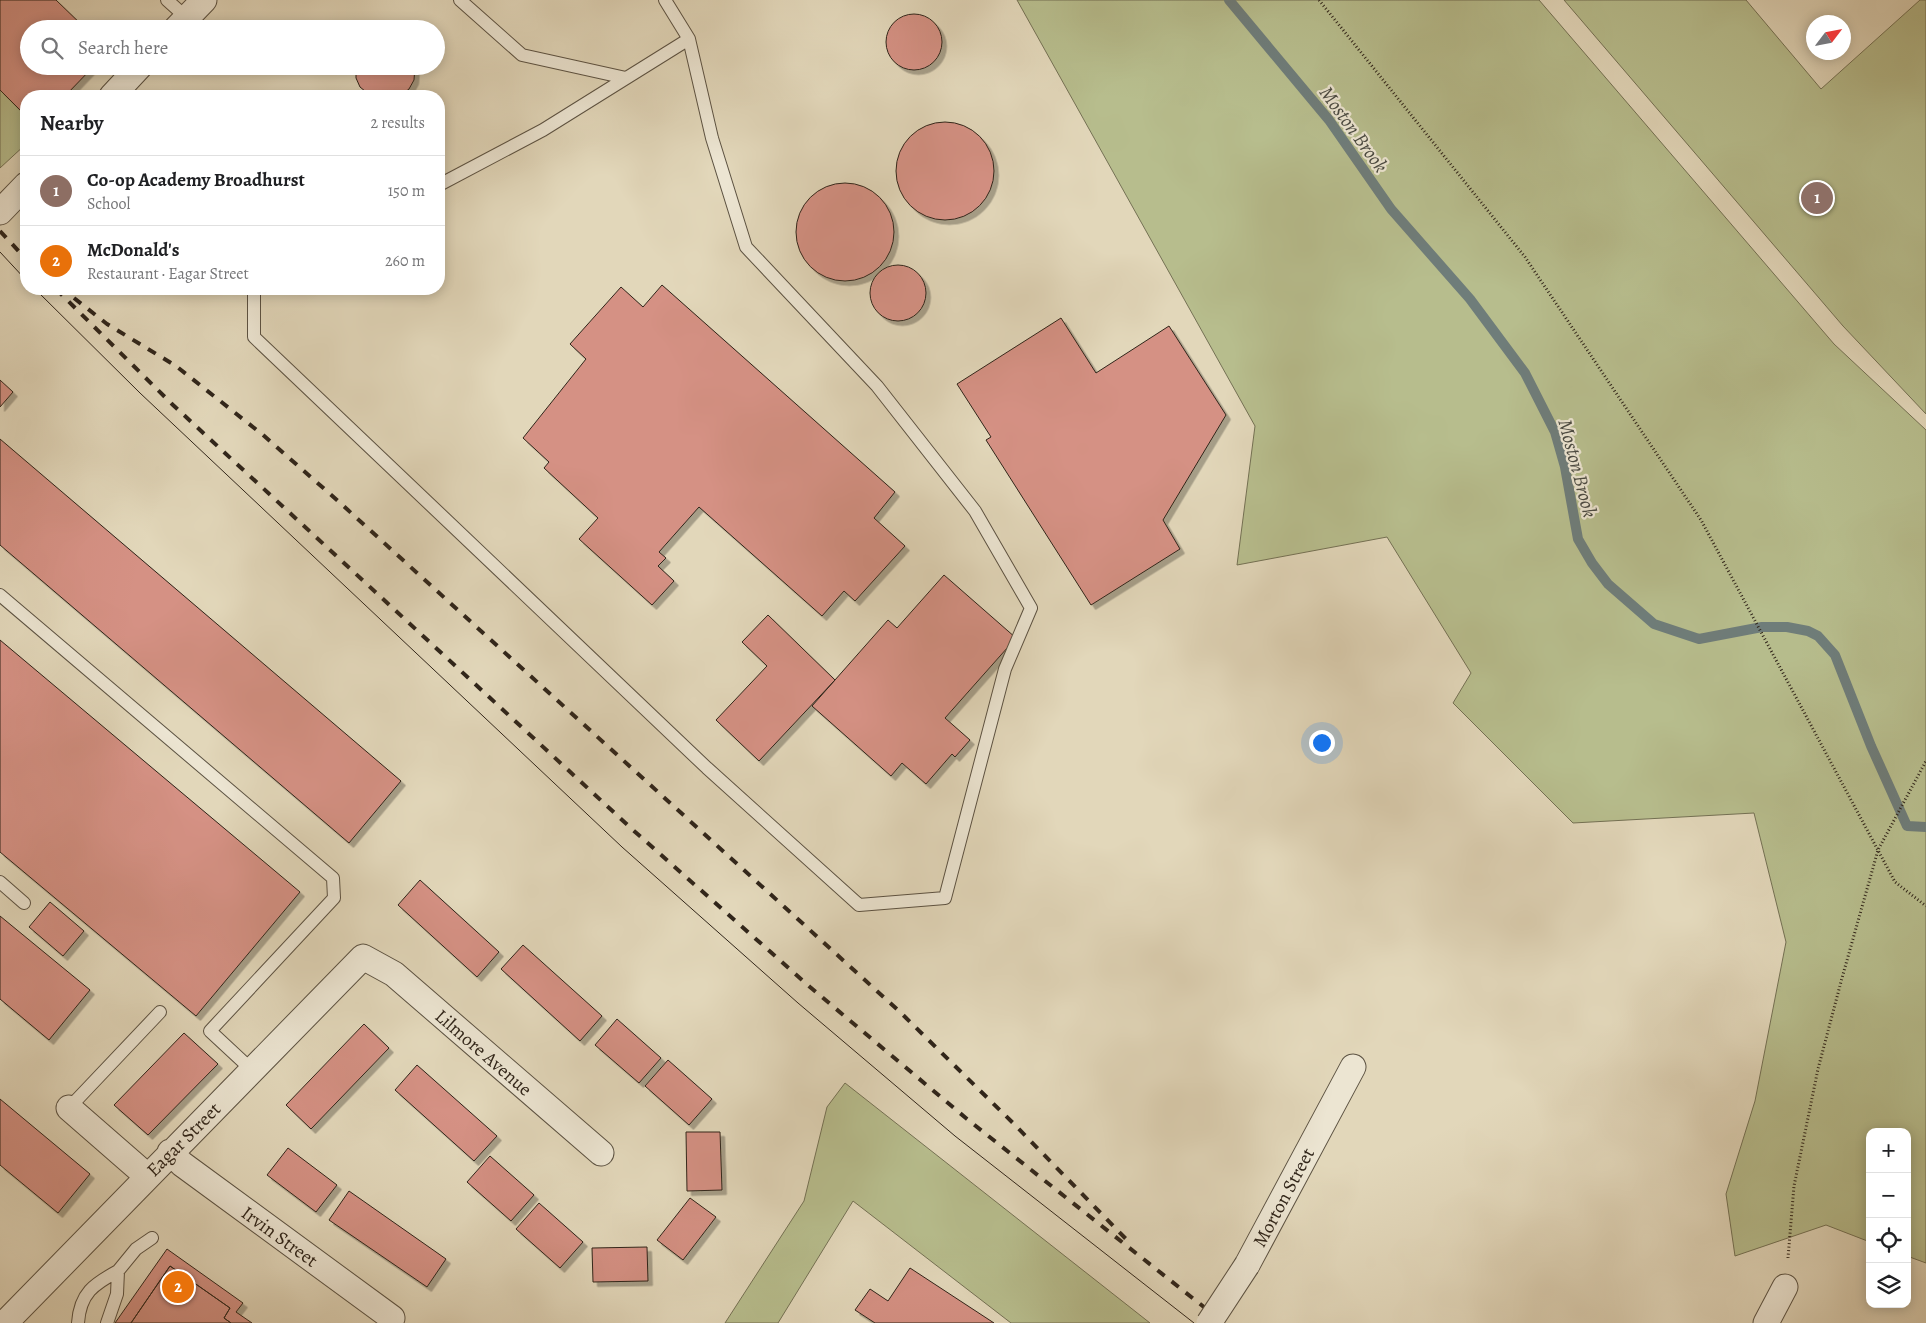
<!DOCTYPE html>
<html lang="en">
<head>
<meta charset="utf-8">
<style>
	:root { --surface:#fff; --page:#f6f6f6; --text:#202124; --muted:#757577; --line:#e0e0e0; --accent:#db2777 }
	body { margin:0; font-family:Alegreya,serif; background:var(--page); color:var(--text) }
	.controls { position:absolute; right:15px; bottom:15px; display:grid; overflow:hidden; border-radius:10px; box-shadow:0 2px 12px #0003 }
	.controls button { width:45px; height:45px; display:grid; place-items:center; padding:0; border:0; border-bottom:1px solid var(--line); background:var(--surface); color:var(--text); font:25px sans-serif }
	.compass { position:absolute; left:1806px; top:15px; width:45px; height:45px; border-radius:50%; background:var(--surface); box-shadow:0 2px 12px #0003; rotate:58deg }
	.you { position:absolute; left:1321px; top:742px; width:18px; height:18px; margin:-12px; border:4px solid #fff; border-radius:50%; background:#1a73e8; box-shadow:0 0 0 8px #1a73e833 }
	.badge { display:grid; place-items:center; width:32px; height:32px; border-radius:50%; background:var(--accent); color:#fff; font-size:16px; font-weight:700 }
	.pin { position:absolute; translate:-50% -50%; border:2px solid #fff; box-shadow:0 1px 5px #0006 }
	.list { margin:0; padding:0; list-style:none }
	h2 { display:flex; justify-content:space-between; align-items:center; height:65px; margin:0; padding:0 20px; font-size:21px }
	h2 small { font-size:16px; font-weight:400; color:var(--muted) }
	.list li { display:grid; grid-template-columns:32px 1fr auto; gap:15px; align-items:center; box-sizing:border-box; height:70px; padding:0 20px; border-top:1px solid var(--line) }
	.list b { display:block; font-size:19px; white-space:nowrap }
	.list p { margin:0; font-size:16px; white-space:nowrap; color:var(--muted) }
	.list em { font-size:16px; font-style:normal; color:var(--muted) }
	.icon { flex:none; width:28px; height:28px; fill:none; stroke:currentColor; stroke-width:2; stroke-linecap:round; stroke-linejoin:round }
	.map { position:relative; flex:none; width:1926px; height:1323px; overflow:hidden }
	.search { position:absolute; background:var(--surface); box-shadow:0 2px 12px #0003; left:20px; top:20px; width:425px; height:55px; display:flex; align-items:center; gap:12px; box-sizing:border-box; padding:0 18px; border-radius:28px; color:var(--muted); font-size:19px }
	.panel { position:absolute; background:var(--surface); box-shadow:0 2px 12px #0003; left:20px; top:90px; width:425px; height:205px; border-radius:20px }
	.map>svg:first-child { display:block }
	.green { fill:#b7bd8d; stroke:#747154 }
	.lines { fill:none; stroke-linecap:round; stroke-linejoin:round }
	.stream { stroke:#6f7d7a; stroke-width:10 }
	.building { fill:#d59184; stroke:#30251a; filter:url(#shadow) }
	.service-casing { stroke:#5c5242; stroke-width:14 }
	.minor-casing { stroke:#5c5242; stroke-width:27 }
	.path { stroke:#30251a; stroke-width:3; stroke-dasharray:1 2.5; stroke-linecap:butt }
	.service { stroke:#ece5d2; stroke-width:12 }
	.minor { stroke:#ece5d2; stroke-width:25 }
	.tram { stroke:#30251a; stroke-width:1 }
	.rail { stroke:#30251a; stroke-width:4; stroke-dasharray:9 9; stroke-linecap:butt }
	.minor-bridge-casing { stroke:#5c5242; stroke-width:27; stroke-linecap:butt }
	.minor-bridge { stroke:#ece5d2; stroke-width:25 }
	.labels { text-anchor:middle; stroke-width:4.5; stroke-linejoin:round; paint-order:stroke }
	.street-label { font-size:19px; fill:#30251a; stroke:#ece5d2 }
	.water-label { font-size:20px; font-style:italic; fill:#4a4a42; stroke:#ece5d2 }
</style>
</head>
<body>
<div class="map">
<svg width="1926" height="1323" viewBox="0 0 1926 1323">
	<defs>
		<filter id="shadow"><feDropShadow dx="4.5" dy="4.5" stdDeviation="0" flood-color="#0004"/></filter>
	</defs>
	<rect width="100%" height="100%" fill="#e2d7ba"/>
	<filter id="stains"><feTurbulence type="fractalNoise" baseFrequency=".004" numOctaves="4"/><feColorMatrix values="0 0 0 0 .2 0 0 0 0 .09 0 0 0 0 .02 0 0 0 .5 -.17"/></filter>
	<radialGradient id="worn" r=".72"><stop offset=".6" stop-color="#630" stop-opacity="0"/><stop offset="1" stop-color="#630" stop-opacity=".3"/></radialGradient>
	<path class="green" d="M1017 0H1539L1834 344 1926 430V1263L1907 1256V1132H1870V1242L1826 1225 1735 1256 1726 1194 1755 1101 1786 942 1754 813 1573 823 1453 703 1471 673 1387 537 1237 565 1255 426Z
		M1564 0H1746L1821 89 1920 0H1926V414L1843 326Z
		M0 88 26 113V144L0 168Z
		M845 1083 1150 1323H1011L853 1201 778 1323H725L804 1201 827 1107Z"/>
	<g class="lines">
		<path class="stream" d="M1229 0 1329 120 1391 209 1470 299 1525 373 1555 432 1565 467 1578 539 1592 563 1608 584 1654 624 1699 639 1762 627H1787L1808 631 1818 636 1835 655 1871 746 1907 826 1926 827"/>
	</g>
	<path class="building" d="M0 0H56L86 29H29V66H94L65 96H26V116L0 90Z
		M886 42a28 28 0 1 1 56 0a28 28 0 1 1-56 0Z
		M356 66H415L414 80 409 89 400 96H371L360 87 356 78Z
		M896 171a49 49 0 1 1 98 0a49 49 0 1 1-98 0Z
		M796 232a49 49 0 1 1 98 0a49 49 0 1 1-98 0Z
		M870 293a28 28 0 1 1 56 0a28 28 0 1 1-56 0Z
		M662 285 895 492 874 518 905 546 855 601 844 591 822 616 699 507 659 552 666 558 658 566 674 581 652 605 579 539 598 518 544 468 549 462 523 438 586 359 570 344 621 287 643 307Z
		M1061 318 1096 373 1169 326 1226 415 1163 520 1180 549 1091 605 986 440 991 437 957 384Z
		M0 380 13 392 0 407Z
		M0 439 401 781 349 843 0 545Z
		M944 575 1016 638 945 718 970 740 955 757 952 754 926 784 902 763 891 776 812 706 888 620 897 628Z
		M768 615 835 680 759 761 716 720 767 666 742 642Z
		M0 640 300 892 196 1016 0 852Z
		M420 880 499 952 477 977 398 905Z
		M50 902 84 931 63 956 29 927Z
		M0 916 90 990 49 1040 0 999Z
		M523 945 602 1016 580 1041 501 969Z
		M617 1019 661 1058 639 1083 595 1045Z
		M364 1024 389 1048 311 1129 286 1105Z
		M184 1033 218 1064 148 1135 114 1105Z
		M668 1060 712 1099 689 1125 645 1086Z
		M417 1065 497 1136 474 1161 395 1090Z
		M0 1099 90 1174 58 1213 0 1165Z
		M686 1132H720L722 1190 687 1191Z
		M288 1148 337 1185 316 1212 267 1175Z
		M490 1156 534 1195 511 1221 467 1182Z
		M349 1191 446 1259 427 1287 329 1220Z
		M690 1198 716 1217 683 1260 657 1240Z
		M539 1203 583 1242 560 1268 516 1229Z
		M647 1247 648 1281 593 1282 592 1248Z
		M167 1249 243 1303 236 1312 252 1323H231L224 1318 230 1308 170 1266 131 1323H115Z
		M170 1266 230 1308 224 1318 231 1323H131Z
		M910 1268 994 1323H875L855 1310 870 1289 888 1301Z"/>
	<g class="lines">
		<g class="service-casing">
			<path id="service" d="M167 0 187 18
				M460 0 522 55 626 78
				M665 0 689 39
				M254 289V337L707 768 859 905 945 898 1005 669 1031 608 975 511 877 386 746 247 712 138 689 39 543 130 439 185
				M0 595 333 878 334 898 210 1031 252 1070
				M0 882 24 903
				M69 1108 160 1012
				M78 1323C80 1293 94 1284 118 1271
				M107 1323 117 1294 118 1271 136 1249 152 1238"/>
		</g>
		<g class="minor-casing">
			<path id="minor" d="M176 29 204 0
				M112 96 140 66
				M0 212 26 185
				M69 1108 147 1176
				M170 1152 182 1164 392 1318
				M1247 1265 1353 1067
				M5 1323 363 957 394 974 601 1153
				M1766 1323 1785 1287"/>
		</g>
		<path class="path" d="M1319 0 1525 257 1701 520 1895 882 1926 906
			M1788 1258 1794 1186 1818 1069 1842 978 1878 850 1926 761"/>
		<use href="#service" class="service"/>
		<use href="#minor" class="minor"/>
		<path class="tram" d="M0 252 26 280
			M35 289 140 393 622 847 798 1003 955 1136 1194 1323"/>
		<path class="rail" d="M0 231 26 259
			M56 289 173 405 633 830 810 987 967 1119 1224 1323
			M74 298 107 324 176 366 263 435 338 501 900 1012 1013 1123 1127 1240"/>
		<g class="minor-bridge-casing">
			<path id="minor-bridge" d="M1209 1323 1247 1265"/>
		</g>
		<use href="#minor-bridge" class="minor-bridge"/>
	</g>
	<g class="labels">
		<g class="street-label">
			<text transform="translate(484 1052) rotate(41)" y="7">Lilmore Avenue</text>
			<text transform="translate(183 1139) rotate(-45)" y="7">Eagar Street</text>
			<text transform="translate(1283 1197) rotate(-62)" y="7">Morton Street</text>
			<text transform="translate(280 1236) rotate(36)" y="7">Irvin Street</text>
		</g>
		<g class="water-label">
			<text transform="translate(1354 129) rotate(54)" y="7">Moston Brook</text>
			<text transform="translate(1578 468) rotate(75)" y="7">Moston Brook</text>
		</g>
	</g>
	<rect width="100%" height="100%" filter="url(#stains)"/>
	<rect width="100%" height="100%" fill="url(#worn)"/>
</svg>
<div class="controls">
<button>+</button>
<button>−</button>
<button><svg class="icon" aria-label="locate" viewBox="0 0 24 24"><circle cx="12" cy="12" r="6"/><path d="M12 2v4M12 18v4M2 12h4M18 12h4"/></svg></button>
<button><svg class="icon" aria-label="layers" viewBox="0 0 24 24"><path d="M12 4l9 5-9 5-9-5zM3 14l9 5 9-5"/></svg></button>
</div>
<svg class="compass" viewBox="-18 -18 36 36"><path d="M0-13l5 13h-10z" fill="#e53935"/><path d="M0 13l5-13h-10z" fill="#757577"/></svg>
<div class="you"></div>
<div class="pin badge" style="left:1817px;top:198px;background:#8d6e63">1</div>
<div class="pin badge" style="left:178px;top:1287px;background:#e8710a">2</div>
<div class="search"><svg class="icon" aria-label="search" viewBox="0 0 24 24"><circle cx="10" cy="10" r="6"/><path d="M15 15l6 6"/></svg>Search here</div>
<section class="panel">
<h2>Nearby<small>2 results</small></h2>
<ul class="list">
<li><span class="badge" style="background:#8d6e63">1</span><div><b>Co-op Academy Broadhurst</b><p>School</p></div><em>150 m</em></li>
<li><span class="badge" style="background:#e8710a">2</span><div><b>McDonald's</b><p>Restaurant · Eagar Street</p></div><em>260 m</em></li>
</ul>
</section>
</div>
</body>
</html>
